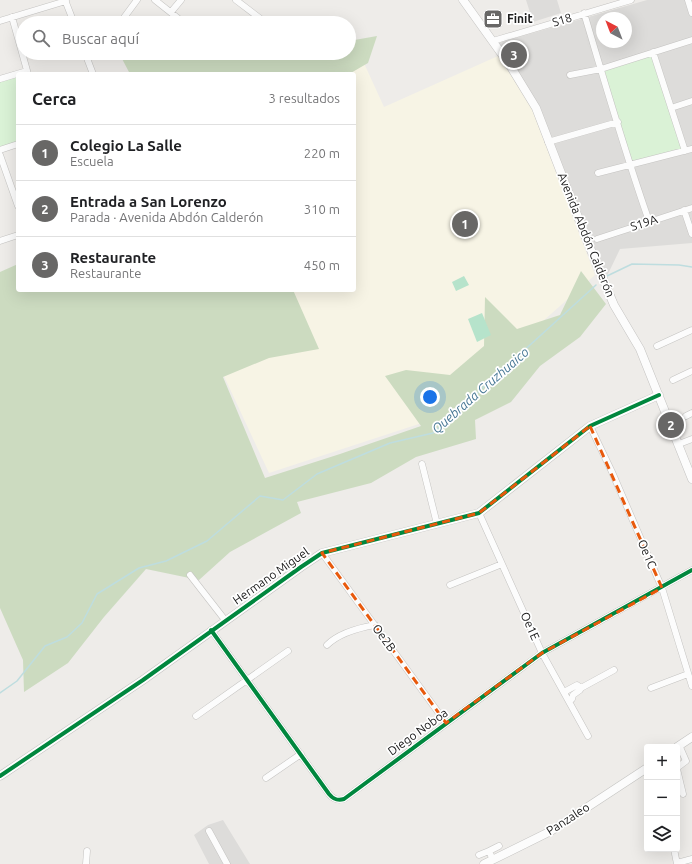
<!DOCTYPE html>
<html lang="es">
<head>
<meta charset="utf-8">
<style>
	:root { --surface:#fff; --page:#f2f2f2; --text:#202124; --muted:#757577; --line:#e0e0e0; --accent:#686766 }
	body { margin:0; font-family:Ubuntu,sans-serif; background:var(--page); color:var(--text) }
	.controls { position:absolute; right:12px; bottom:12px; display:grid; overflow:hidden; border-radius:4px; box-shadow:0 4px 16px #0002 }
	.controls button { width:36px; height:36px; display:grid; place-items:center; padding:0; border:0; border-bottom:1px solid var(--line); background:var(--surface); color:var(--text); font:20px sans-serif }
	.compass { position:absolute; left:596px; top:12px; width:36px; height:36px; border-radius:50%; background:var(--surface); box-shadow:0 4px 16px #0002; rotate:318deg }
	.you { position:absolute; left:430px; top:397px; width:14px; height:14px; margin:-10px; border:3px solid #fff; border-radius:50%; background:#1a73e8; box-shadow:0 0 0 6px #1a73e833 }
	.badge { display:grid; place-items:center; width:26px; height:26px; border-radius:50%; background:var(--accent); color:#fff; font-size:13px; font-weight:700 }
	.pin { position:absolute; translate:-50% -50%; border:2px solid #fff; box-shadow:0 1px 4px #0006 }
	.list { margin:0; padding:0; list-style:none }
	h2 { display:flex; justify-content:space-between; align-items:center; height:52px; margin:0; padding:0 16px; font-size:17px }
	h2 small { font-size:13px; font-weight:400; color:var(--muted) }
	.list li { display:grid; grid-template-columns:26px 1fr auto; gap:12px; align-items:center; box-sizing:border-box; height:56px; padding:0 16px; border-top:1px solid var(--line) }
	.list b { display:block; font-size:15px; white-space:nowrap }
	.list p { margin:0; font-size:13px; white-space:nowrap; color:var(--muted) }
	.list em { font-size:13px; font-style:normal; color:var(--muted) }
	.icon { flex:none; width:22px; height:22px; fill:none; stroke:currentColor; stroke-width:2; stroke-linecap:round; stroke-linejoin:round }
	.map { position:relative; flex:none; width:692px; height:864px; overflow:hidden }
	.search { position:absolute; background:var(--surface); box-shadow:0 4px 16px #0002; left:16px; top:16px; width:340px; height:44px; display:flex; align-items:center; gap:10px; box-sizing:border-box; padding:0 14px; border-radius:22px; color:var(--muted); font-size:15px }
	.panel { position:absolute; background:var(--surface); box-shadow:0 4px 16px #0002; left:16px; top:72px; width:340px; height:220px; border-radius:4px }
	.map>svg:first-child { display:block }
	.residential { fill:#dddcda; fill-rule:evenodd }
	.education { fill:#f7f4e5 }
	.forest { fill:#ccdbc0 }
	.park { fill:#daf2d6 }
	.pitch { fill:#b6e3cb }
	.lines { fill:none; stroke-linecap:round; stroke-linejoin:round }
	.stream { stroke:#bedddf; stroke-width:1.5 }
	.minor-casing { stroke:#c4c3c1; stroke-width:7 }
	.tertiary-casing { stroke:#c4c3c1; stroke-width:9 }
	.minor { stroke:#fcfcfc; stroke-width:6 }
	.tertiary { stroke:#fcfcfc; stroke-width:8 }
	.cycleway-casing { stroke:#fff; stroke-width:6 }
	.cycleway { stroke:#00873e; stroke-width:4 }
	.marked { fill:none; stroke:#e8590c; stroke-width:3; stroke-dasharray:8 5; stroke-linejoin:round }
	.labels { text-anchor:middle; stroke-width:3.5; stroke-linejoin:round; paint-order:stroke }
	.poi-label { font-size:12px; font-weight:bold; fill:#202020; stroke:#fff; text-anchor:start }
	.street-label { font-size:12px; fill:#202020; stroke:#fff }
	.water-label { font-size:13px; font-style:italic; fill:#477795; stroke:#fff }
</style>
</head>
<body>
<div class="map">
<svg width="692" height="864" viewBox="0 0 692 864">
	<rect width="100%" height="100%" fill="#eeece9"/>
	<path class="residential" d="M526 0H557L561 13 533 22Z
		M647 0H692V243L620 249 607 276 560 170 495 44ZM602 18H626V42H602Z
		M223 820 250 864H209L194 835 208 825Z"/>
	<path class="education" d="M498 56 530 104 595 275 431 420 269 473 216 359 285 290H354V74H335L363 61 384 107Z"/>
	<path class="forest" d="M377 36 368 63 349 74H305L304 72 300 74H130L119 53H161L168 55 180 53H349V41Z
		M18 264V290H293L319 349 269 358 223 377 265 478 340 454 421 426 385 376 406 370 450 375 484 346 485 297 517 329 560 315 581 271 606 304 580 337 540 366 511 402 475 420 476 439 416 457 371 483 297 502 301 513 230 552 199 580 146 569 104 617 68 663 24 692 23 660 0 608V272Z"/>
	<path class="park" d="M653 52 685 151 629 165 601 69Z
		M18 74V141L0 148V79Z"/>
	<path class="pitch" d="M464 276 469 285 456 291 452 282Z
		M482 313 491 335 477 342 468 319Z"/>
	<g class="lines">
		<path class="stream" d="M607 276 632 264 679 265 692 267
			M0 693 17 681 45 646 67 637 82 623 97 594 139 568 166 561 207 541 260 496 283 500 317 474 390 443 433 433 596 285"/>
		<g class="minor-casing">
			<path id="minor" d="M65 0 74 23
				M155 0 184 23
				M236 0 266 23
				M688 0 692 13
				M171 12 181 0
				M584 13C605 83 625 153 649 221
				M12 17 28 74
				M0 21 66 1
				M120 23 137 0
				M493 41 631 0
				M653 52 685 151
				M85 53 93 74
				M570 75 601 69 692 40
				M0 79 27 71
				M671 108 692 101
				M548 142 618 122
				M0 150 18 144
				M0 155 18 206
				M598 173 692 149
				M684 210 692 234
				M597 239 692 208
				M0 241 18 235
				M657 346 692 330
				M673 380 692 371
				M686 416 692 413
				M590 426 612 472 662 588 692 686
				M679 444 692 439
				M422 464 437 524
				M479 513 542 653 588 736
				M322 553 446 723
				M190 575 225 620
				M450 585 502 564
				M211 630 329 794C333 799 337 801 344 799L542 653 692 570
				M327 645C339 633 358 628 375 625
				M651 688 688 674
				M564 692 577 685 581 688 614 670
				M569 701 572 699 573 695 580 690 581 688
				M196 716 288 651
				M679 745 686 761 678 767 677 769 683 794
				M266 778 301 754
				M209 831 227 864
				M674 849 677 864
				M479 855 489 851
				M493 860 489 851 499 846
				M677 863 692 859
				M86 864 87 851"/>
		</g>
		<g class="tertiary-casing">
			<path id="tertiary" d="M463 0 511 67 536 108 588 243 614 305 640 349 692 479
				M677 747 692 737
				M0 776 143 680 301 567 322 553 479 513 590 426 659 395
				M484 864 551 831 647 768"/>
		</g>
		<use href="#minor" class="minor"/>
		<use href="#tertiary" class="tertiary"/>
		<g class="cycleway-casing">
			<path id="cycleway" d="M211 630 329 794C333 799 337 801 344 799L542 653 692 570
				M0 776 143 680 301 567 322 553 479 513 590 426 659 395"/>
		</g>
		<use href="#cycleway" class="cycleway"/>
	</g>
	<path class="marked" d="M590 426 662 588 542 653 446 723 322 553 479 513Z"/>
	<defs>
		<g id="office-square" transform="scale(1)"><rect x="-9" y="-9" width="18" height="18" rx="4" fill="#686766" stroke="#fff"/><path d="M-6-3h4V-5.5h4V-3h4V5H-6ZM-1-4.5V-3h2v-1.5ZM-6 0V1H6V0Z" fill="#fff"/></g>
	</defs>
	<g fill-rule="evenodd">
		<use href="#office-square" x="493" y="19"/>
	</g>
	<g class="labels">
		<g class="poi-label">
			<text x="507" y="23">Finit</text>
		</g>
		<g class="street-label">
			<text transform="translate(562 20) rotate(-17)" y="4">S18</text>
			<text transform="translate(644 223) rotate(-18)" y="4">S19A</text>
			<text transform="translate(586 235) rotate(68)" y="4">Avenida Abdón Calderón</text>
			<text transform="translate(647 554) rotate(67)" y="4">Oe1C</text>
			<text transform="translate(271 576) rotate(-35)" y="4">Hermano Miguel</text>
			<text transform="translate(530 626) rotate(66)" y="4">Oe1E</text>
			<text transform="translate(384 638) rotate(54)" y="4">Oe2B</text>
			<text transform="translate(418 732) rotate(-36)" y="4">Diego Noboa</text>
			<text transform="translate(568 819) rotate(-33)" y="4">Panzaleo</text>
		</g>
		<g class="water-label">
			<text transform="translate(480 390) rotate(-41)" y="5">Quebrada Cruzhuaico</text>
		</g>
	</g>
</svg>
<div class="controls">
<button>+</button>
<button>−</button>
<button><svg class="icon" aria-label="layers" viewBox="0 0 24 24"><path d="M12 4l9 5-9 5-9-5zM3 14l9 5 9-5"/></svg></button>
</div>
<svg class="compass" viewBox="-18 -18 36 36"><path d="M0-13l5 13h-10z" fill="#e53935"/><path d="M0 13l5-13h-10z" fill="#757577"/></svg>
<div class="you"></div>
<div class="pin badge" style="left:465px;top:224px">1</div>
<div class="pin badge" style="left:671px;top:425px">2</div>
<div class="pin badge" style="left:514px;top:55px">3</div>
<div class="search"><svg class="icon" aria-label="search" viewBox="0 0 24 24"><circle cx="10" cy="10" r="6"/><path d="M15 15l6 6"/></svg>Buscar aquí</div>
<section class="panel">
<h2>Cerca<small>3 resultados</small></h2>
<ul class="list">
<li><span class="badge">1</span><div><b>Colegio La Salle</b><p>Escuela</p></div><em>220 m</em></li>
<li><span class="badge">2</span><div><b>Entrada a San Lorenzo</b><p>Parada · Avenida Abdón Calderón</p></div><em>310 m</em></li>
<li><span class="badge">3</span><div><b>Restaurante</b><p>Restaurante</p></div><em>450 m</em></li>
</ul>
</section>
</div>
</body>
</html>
